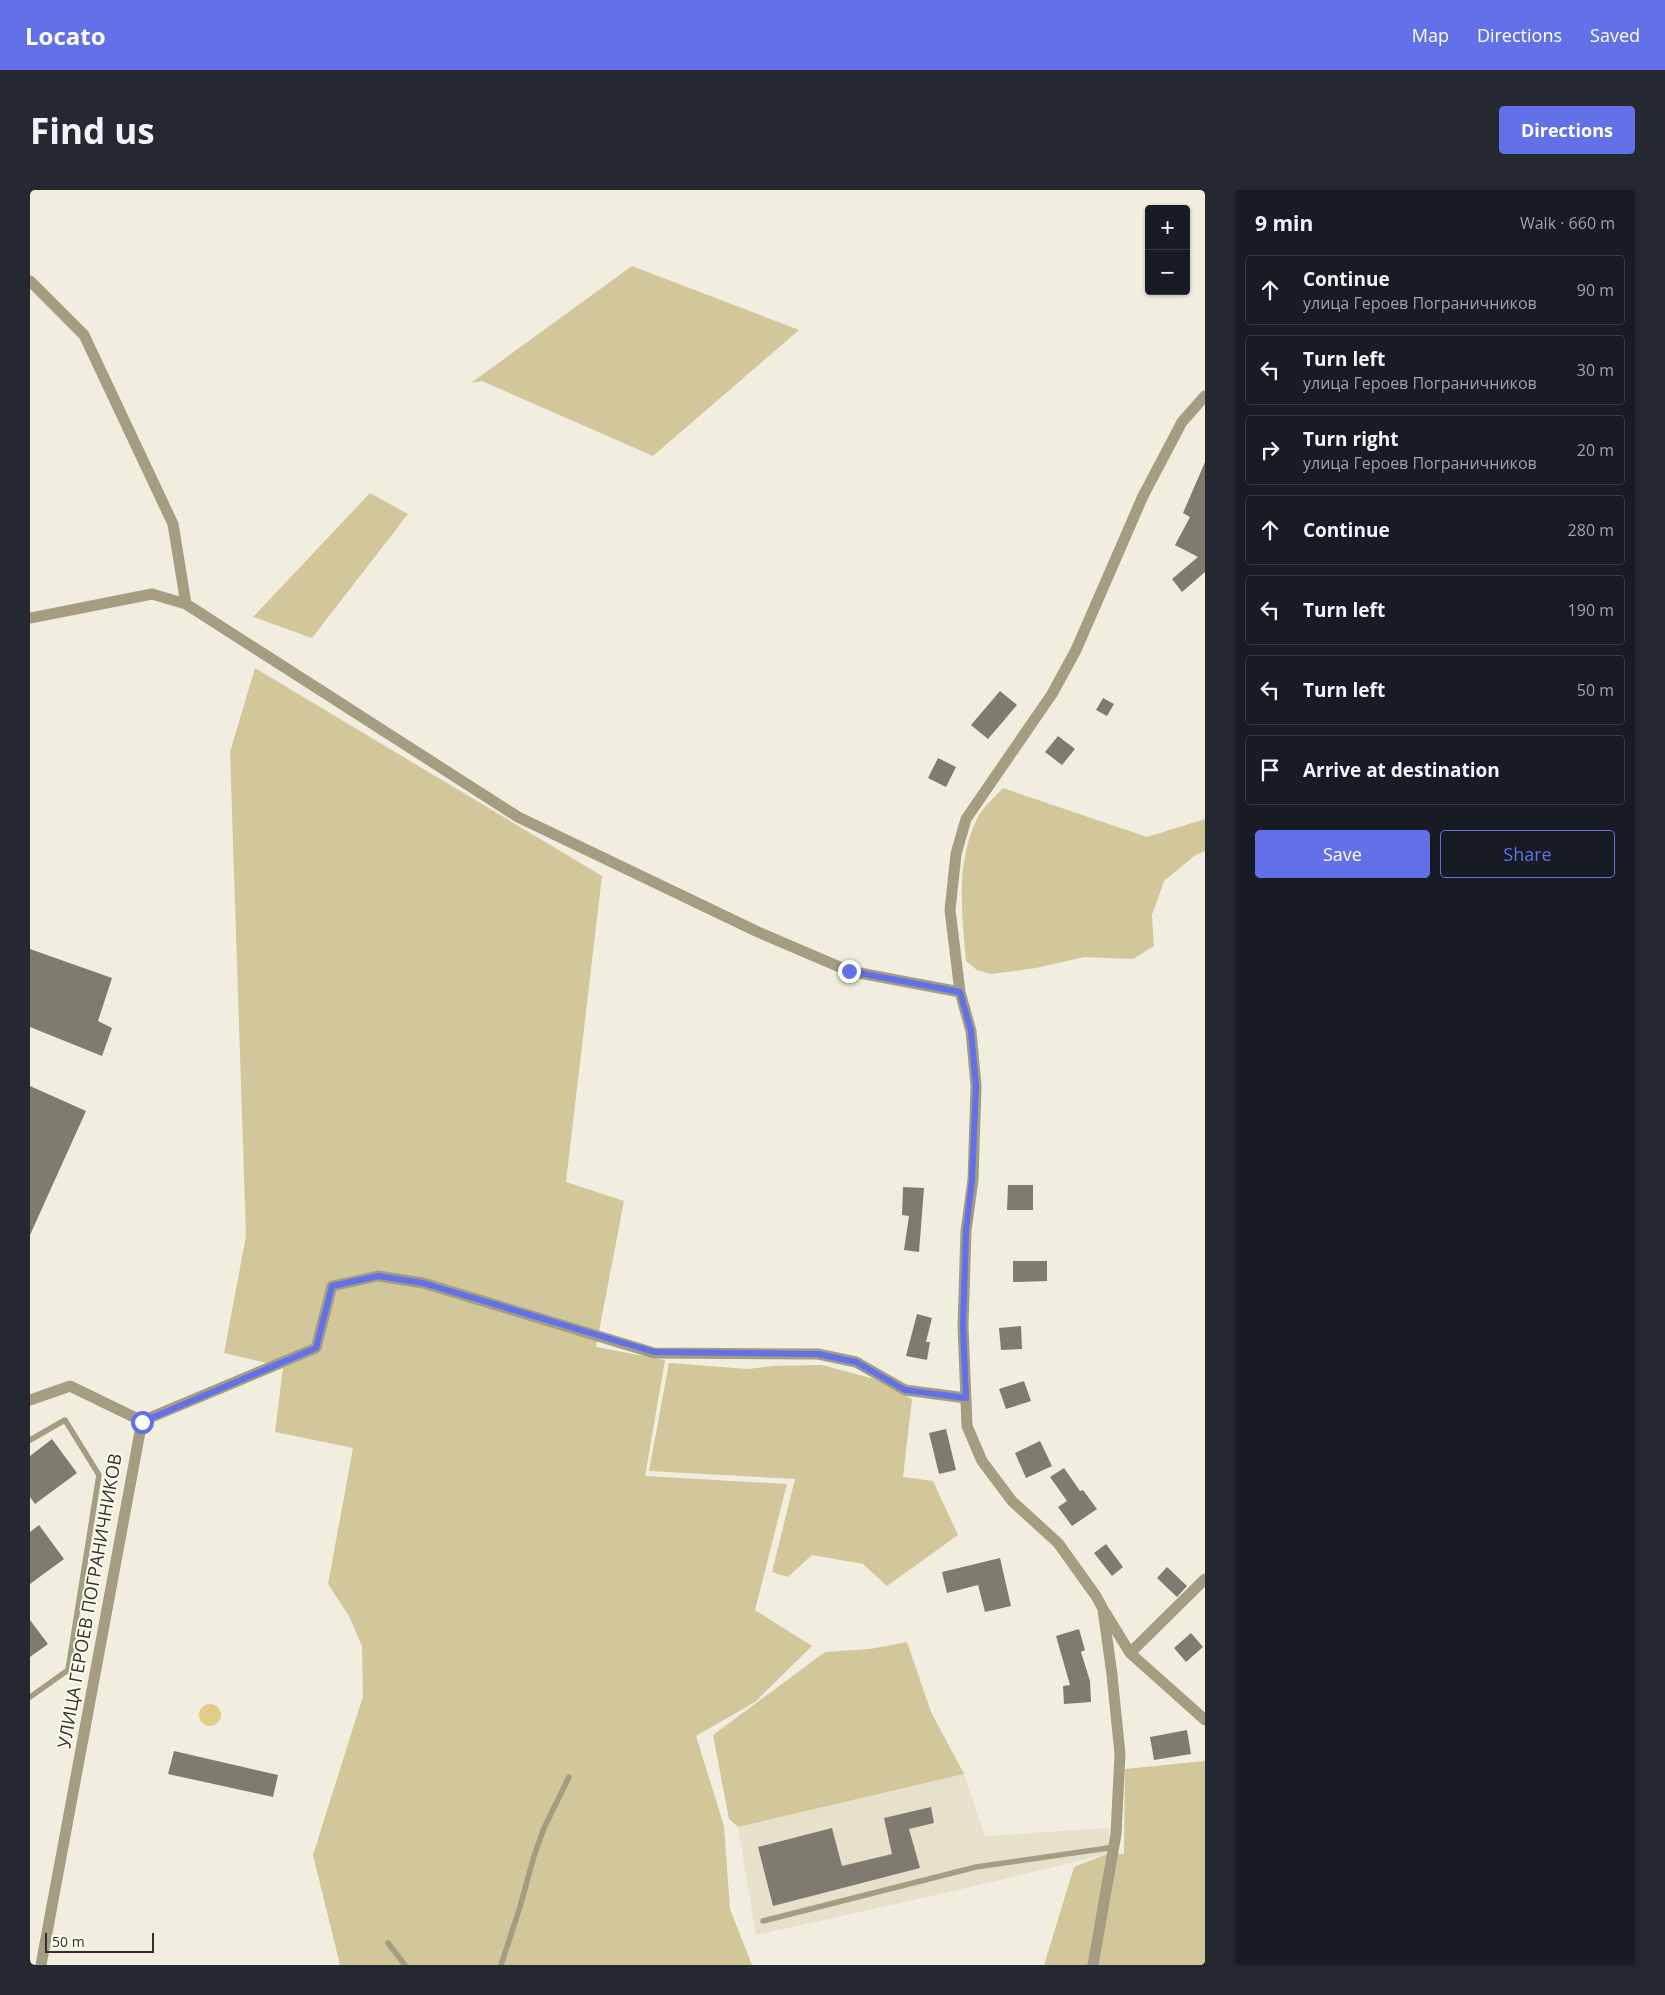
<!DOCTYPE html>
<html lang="en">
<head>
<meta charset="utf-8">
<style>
	:root { --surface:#171b24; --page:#242831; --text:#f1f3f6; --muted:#9ea1a6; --line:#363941; --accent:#6371e9 }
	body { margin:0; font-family:"Open Sans",sans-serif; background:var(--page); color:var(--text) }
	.controls { position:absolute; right:15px; top:15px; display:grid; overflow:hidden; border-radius:5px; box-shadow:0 1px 4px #0004 }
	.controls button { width:45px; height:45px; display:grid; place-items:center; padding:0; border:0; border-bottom:1px solid var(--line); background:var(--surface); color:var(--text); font:25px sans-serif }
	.scale { position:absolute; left:15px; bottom:12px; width:109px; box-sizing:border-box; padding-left:5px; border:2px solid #312f2a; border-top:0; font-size:14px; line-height:18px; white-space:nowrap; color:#312f2a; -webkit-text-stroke:4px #fffbec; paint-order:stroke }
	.stop { position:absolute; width:15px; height:15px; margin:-11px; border:4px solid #6371e9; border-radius:50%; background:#fff }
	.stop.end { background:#6371e9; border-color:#fff; box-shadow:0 1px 5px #0008 }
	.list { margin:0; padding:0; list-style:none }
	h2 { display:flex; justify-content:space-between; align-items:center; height:65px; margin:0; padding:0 20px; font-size:21px }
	h2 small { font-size:16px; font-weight:400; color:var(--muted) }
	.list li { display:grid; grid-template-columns:32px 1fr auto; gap:15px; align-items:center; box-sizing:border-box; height:70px; margin:0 10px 10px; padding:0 10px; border:1px solid var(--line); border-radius:5px }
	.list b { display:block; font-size:19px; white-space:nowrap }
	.list p { margin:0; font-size:16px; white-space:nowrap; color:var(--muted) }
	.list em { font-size:16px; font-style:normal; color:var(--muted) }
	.actions { display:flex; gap:10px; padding:15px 20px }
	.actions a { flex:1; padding:11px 0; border:1px solid var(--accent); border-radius:5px; text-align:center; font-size:18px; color:var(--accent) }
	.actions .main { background:var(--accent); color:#fff }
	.icon { flex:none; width:28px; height:28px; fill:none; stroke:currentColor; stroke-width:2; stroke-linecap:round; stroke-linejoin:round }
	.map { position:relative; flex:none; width:1175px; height:1775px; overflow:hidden; border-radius:5px }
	header { display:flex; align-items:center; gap:30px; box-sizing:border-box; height:70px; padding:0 25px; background:var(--accent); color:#fff }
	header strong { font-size:24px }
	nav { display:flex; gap:28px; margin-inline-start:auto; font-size:18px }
	.intro { display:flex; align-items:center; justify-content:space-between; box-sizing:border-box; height:120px; padding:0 30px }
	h1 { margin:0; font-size:35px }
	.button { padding:12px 22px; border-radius:5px; background:var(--accent); color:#fff; font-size:18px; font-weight:700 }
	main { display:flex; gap:30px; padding:0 30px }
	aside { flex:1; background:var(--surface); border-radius:5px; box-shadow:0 1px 4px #0004 }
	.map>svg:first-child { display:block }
	.built { fill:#e7e1cc }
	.green { fill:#d2c79b }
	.water { fill:#e0cd88 }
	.building { fill:#7f7c6f }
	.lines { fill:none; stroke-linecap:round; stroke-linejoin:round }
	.lane { stroke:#a59d81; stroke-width:5.5 }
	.street { stroke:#a59d81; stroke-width:11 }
	.route { stroke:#6371e9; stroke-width:6 }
	.labels { text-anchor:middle; stroke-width:4; stroke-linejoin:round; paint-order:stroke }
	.street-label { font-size:18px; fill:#312f2a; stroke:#fffbec }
</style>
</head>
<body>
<header>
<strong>Locato</strong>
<nav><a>Map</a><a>Directions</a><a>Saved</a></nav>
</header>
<div class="intro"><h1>Find us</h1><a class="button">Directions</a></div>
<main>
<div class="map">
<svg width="1175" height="1775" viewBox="0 0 1175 1775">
	<rect width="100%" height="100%" fill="#f1eedf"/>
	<path class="built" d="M934 1584 955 1646 1080 1638 1077 1664 932 1699 726 1745 708 1637Z"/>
	<path class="green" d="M602 76 769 140 623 266 452 191 441 193Z
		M340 303 378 324 282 448 223 427Z
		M225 478 572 686 536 992 594 1011 566 1157 635 1170 615 1286 757 1294 725 1420 782 1456 725 1512 666 1546 694 1636 700 1719 722 1775H310L283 1665 333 1506 332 1456 319 1426 298 1394 323 1258 245 1242 253 1177 194 1163 216 1046 200 562Z
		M973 598 1117 647 1175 629V661L1164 666 1134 691 1122 725 1124 756 1103 769 1054 767 1006 778 961 784 947 780 936 771C932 724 925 671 948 627 953 617 965 607 973 598Z
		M639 1173 718 1179 742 1176 792 1175 844 1189 882 1209 873 1287 903 1291 928 1345 857 1396 833 1374 782 1365 758 1387 742 1382 765 1289 619 1281Z
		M877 1452 901 1522 934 1584 708 1637 699 1629 683 1545 795 1462 840 1459Z
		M1175 1571V1775H1014L1044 1677 1077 1664H1094L1095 1579Z"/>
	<path class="water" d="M169 1525a11 11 0 1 1 22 0a11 11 0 1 1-22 0Z"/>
	<path class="building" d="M1175 272V382L1152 402 1142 389 1168 367 1145 355 1160 327 1153 323Z
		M970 501 987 515 958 549 941 535Z
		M1073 508 1084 514 1077 526 1066 520Z
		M1028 546 1045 559 1032 575 1015 562Z
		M908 568 926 577 916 597 898 588Z
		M0 759 82 788 68 831 82 838 72 866 0 837Z
		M0 896 56 921 0 1045Z
		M978 995H1003V1020H977Z
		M873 997 894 998 889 1062 874 1060 879 1026 872 1025Z
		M983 1071H1017V1091L983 1092Z
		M887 1124 902 1128 896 1152H900L897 1170 876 1166Z
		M991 1136 992 1159 971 1160 969 1138Z
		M994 1191 1001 1211 976 1219 969 1199Z
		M916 1239 926 1280 909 1284 899 1243Z
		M22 1249 47 1283 5 1314 0 1307V1266Z
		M1010 1251 1022 1276 996 1288 985 1263Z
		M1034 1278 1050 1301 1053 1300 1067 1319 1042 1336 1028 1317 1037 1311 1020 1287Z
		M9 1335 34 1369 0 1394V1342Z
		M1076 1354 1093 1377 1082 1386 1064 1363Z
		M970 1368 981 1416 955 1422 948 1395 917 1403 912 1382Z
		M1137 1377 1157 1396 1147 1407 1127 1388Z
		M0 1430 18 1454 0 1467Z
		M1049 1439 1055 1460 1051 1462 1060 1491 1061 1512 1034 1514 1033 1496 1040 1495 1026 1446Z
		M1161 1443 1173 1457 1156 1472 1144 1458Z
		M1157 1540 1161 1564 1124 1570 1120 1547Z
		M144 1561 248 1585 243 1607 138 1584Z
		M901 1617 904 1633 879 1639 890 1678 743 1716 728 1657 802 1638 812 1676 862 1664 854 1628Z"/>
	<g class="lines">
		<path class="lane" d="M0 1250 35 1230 69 1285 38 1480 0 1507
			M733 1731 946 1677 1085 1657
			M358 1753 375 1775
			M471 1775 490 1717 504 1666 514 1638 539 1587"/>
		<path class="street" d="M0 91 54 145 143 334 156 414
			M0 428 122 404 156 414 488 627 728 742 819 781 930 802
			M0 1210 40 1196 112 1231
			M1075 1422 1100 1463 1175 1530
			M1100 1463 1175 1389
			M11 1775 112 1231 286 1158 302 1096 348 1086 393 1093 624 1163 788 1164 826 1172 875 1200 936 1208
			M1063 1775 1086 1644 1090 1564 1082 1485 1073 1419 1066 1406 1028 1353 982 1311 952 1271 937 1236 933 1136 936 1041 943 990 946 896 941 841 930 802 920 720 926 664 936 629 1022 504 1046 460 1113 306 1152 232 1175 206"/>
	</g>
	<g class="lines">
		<path class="route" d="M112 1232 286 1158 302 1096 348 1086 393 1093 624 1162 788 1164 826 1172 875 1200 936 1208 933 1136 936 1041 942 990 946 896 941 841 930 802 819 781"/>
	</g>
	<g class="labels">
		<g class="street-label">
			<text transform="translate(60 1411) rotate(-80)" y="6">УЛИЦА ГЕРОЕВ ПОГРАНИЧНИКОВ</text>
		</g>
	</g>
</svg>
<div class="controls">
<button>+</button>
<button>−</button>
</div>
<div class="scale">50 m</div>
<div class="stop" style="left:112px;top:1232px"></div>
<div class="stop end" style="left:819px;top:781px"></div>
</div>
<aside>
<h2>9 min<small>Walk · 660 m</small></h2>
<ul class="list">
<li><svg class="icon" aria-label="ahead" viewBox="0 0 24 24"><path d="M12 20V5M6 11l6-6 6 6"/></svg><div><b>Continue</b><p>улица Героев Пограничников</p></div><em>90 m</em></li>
<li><svg class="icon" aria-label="left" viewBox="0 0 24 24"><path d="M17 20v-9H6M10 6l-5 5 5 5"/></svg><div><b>Turn left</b><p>улица Героев Пограничников</p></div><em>30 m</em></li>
<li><svg class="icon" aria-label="right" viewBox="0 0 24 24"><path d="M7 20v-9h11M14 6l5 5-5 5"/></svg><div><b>Turn right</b><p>улица Героев Пограничников</p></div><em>20 m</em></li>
<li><svg class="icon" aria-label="ahead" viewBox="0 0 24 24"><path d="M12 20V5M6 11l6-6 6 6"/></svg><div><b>Continue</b></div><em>280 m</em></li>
<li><svg class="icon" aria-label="left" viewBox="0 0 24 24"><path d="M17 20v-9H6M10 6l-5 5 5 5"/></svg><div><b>Turn left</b></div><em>190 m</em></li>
<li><svg class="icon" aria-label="left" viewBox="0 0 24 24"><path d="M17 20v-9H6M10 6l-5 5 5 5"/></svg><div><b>Turn left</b></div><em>50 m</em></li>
<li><svg class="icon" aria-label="arrive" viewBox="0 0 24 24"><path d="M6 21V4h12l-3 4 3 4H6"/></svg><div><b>Arrive at destination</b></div></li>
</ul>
<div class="actions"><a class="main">Save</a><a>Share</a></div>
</aside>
</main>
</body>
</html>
